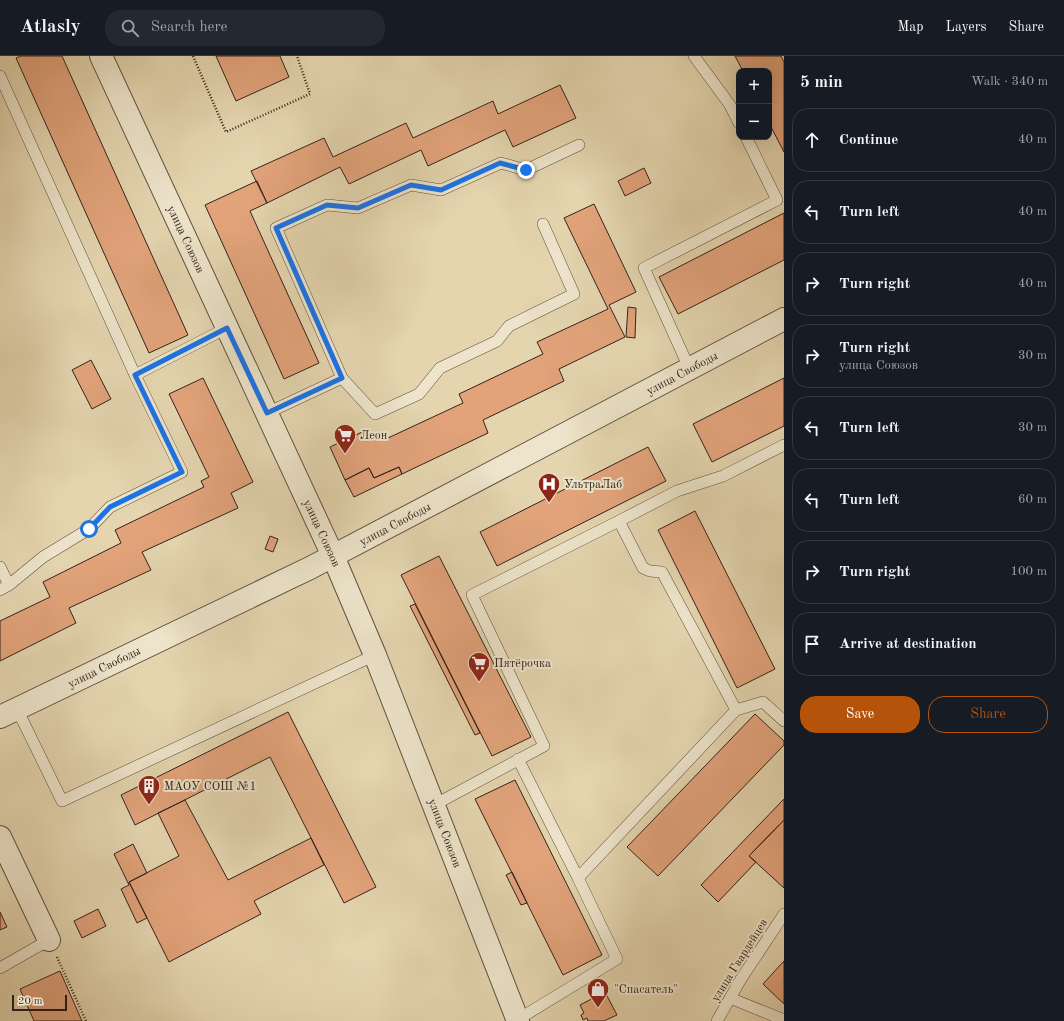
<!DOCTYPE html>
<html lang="en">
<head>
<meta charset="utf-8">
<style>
	:root { --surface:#171b24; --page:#242831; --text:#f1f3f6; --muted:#9ea1a6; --line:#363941; --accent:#b45309 }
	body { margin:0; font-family:"Old Standard TT",serif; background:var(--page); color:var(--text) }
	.controls { position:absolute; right:12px; top:12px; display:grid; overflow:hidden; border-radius:8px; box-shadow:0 4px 16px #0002 }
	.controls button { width:36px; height:36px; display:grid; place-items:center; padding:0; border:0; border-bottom:1px solid var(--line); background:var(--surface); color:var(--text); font:20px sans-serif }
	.scale { position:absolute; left:12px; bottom:10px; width:55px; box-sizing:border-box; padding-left:4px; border:2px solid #33221a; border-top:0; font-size:11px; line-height:14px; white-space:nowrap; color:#33221a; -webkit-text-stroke:3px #ede4cb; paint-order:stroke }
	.stop { position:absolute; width:12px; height:12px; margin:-9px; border:3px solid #1a73e8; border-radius:50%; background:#fff }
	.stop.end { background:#1a73e8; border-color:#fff; box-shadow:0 1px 4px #0008 }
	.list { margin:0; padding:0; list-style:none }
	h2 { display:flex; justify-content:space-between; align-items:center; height:52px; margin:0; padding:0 16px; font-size:17px }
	h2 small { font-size:13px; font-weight:400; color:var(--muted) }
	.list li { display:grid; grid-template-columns:26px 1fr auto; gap:12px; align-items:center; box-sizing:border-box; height:64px; margin:0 8px 8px; padding:0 8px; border:1px solid var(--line); border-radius:16px }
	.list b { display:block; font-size:15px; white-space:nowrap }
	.list p { margin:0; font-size:13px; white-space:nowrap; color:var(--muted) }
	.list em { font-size:13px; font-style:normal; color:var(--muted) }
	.actions { display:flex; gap:8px; padding:12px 16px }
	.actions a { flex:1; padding:9px 0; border:1px solid var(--accent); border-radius:16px; text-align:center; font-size:14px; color:var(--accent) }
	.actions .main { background:var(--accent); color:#fff }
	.icon { flex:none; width:22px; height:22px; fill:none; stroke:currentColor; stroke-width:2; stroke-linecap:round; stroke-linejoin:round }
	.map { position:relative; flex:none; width:784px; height:965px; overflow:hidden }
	header { display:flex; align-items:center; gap:24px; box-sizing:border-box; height:56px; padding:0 20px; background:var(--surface); border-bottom:1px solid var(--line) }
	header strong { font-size:19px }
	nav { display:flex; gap:22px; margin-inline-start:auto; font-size:14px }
	.search { width:280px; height:36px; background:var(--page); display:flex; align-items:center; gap:10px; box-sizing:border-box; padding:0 14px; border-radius:16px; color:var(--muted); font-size:15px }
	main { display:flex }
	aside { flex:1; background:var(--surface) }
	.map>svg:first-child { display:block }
	.building { fill:#e2a37b; stroke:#33221a }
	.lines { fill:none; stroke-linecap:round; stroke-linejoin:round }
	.service-casing { stroke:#5f4f3f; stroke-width:12 }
	.minor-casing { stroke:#5f4f3f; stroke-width:24 }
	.tertiary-casing { stroke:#5f4f3f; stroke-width:24 }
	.path { stroke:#33221a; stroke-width:2.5; stroke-dasharray:1 2; stroke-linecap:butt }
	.service { stroke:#ede4cb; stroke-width:11 }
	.minor { stroke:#ede4cb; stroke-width:22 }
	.tertiary { stroke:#ede4cb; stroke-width:22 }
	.route { stroke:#1a73e8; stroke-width:5 }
	.labels { text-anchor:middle; stroke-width:4; stroke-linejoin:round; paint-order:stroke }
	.street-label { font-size:12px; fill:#33221a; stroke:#ede4cb }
	.poi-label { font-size:12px; fill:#33221a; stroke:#ede4cb; text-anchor:start }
</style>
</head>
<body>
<header>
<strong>Atlasly</strong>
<div class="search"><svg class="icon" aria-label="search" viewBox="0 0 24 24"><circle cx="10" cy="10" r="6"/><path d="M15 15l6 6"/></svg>Search here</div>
<nav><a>Map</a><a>Layers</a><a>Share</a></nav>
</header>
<main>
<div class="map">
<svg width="784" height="965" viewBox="0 0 784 965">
	<rect width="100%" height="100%" fill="#e4d5af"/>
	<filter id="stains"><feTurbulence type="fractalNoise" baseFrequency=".005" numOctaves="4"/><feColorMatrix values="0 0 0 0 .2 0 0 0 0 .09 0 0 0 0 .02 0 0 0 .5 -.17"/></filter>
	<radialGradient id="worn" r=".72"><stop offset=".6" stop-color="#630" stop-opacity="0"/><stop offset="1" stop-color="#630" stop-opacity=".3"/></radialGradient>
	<path class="building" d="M21 0H62L188 279 149 297 16 2Z
		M216 0H280L289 21 236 45Z
		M735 0H781L784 6V96L769 67V15H743Z
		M560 29 576 62 513 91 505 74 428 110 421 94 349 128 340 111 267 147 251 115 324 82 333 101 406 67 413 82 493 45 498 58Z
		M644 112 651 127 625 140 618 125Z
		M257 125 267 147 250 155 319 307 284 323 205 149Z
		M594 148 636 236 609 249 625 281 559 313 564 325 483 364 488 377 402 418 399 411 374 422 369 412 345 424 330 391 362 376 367 385 385 376 388 382 463 347 459 338 543 298 537 286 608 253 564 162Z
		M784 157V204L678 258 659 221Z
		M628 251 636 252 635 282 626 281Z
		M91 304 111 343 92 353 72 314Z
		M203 322 253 426 231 437 238 452 142 496 151 514 69 552 76 567 0 605V565L50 541 43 526 121 487 115 474 204 431 201 425 209 421 169 338Z
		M784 322V370L712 406 693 368Z
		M648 391 666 425 497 510 480 476Z
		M399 411 402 418 354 441 345 424 369 412 374 422Z
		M695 455 775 613 737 632 658 474Z
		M270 480 278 483 273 496 265 493Z
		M439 500 531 681 492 700 401 519Z
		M415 548 480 677 475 679 410 550Z
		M288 656 376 831 344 847 270 701 135 769 121 739Z
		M755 658 784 685V689L658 820 627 791Z
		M515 724 602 899 563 919 475 743Z
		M784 743V764L749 800 756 806 718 846 701 829Z
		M185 744 228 824 311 782 324 809 254 845 261 858 169 906 129 826 179 800 158 757Z
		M784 764V832L749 800Z
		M133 788 147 817 129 826 147 862 137 867 121 833 129 829 114 798Z
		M512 816 527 847 521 849 506 819Z
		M98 853 106 870 82 882 74 865Z
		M0 856 7 871 0 874Z
		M784 905V948L763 928Z
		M60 915 82 965H34L20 933Z
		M605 936 617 959 604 965H588L587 962 583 964 581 959 584 957 580 949Z"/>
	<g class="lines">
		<g class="service-casing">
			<path id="service" d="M694 0 730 49 739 67
				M0 20 135 319
				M690 314 644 212 777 144 746 81
				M342 322 375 358 419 338 440 312 497 285 509 270 574 238 543 168
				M267 357 342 322 276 172 327 149 358 152 411 129 441 134 501 107 526 114 579 89
				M619 465 677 435 723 420 784 389
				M0 511 9 529 0 534
				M9 529 43 501 89 473 110 451 182 416 135 319 227 272
				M17 653 62 745 375 599
				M518 703 578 822 736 654 763 646 784 665
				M434 749 544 690 472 539 619 465 643 512 650 515 662 516 736 654
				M0 912 49 884
				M730 942 784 964
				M517 964 617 903 578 822
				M717 965 741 923 784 858"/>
		</g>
		<g class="minor-casing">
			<path id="minor" d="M101 0 333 500
				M0 781 49 884"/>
		</g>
		<g class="tertiary-casing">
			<path id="tertiary" d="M333 500 375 599 518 965
				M0 661 310 512 784 263"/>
		</g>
		<path class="path" d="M193 0 226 76 310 38 297 0
			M57 901 86 965"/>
		<use href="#service" class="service"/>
		<use href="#minor" class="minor"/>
		<use href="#tertiary" class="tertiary"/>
	</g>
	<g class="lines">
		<path class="route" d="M89 473 110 451 182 416 135 319 227 272 267 357 342 322 276 172 327 149 358 152 411 129 441 134 500 107 526 114"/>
	</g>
	<defs>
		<g id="supermarket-pin" transform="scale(1.15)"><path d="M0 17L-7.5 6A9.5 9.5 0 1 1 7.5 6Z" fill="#8f2418" stroke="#ede4cb"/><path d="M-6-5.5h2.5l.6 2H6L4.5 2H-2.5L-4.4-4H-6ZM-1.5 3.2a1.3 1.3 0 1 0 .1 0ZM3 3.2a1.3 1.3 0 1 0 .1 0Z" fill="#fff"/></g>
		<g id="hospital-pin" transform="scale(1.15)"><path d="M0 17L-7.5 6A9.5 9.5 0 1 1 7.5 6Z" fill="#8f2418" stroke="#ede4cb"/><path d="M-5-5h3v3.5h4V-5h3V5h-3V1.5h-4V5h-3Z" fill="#fff"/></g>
		<g id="building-pin" transform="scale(1.15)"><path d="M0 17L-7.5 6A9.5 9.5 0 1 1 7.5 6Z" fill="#8f2418" stroke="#ede4cb"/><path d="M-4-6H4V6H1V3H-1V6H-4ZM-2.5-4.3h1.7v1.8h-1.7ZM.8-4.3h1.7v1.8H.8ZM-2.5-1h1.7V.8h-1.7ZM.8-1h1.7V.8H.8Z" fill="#fff"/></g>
		<g id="shop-pin" transform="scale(1.15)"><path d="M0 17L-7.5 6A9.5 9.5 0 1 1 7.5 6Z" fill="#8f2418" stroke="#ede4cb"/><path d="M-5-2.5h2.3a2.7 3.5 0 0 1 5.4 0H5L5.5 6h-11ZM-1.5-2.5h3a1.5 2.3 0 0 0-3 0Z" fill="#fff"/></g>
	</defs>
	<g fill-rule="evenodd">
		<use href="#supermarket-pin" x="345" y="379"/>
		<use href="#hospital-pin" x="549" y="428"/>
		<use href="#supermarket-pin" x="479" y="607"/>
		<use href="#building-pin" x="149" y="730"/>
		<use href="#shop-pin" x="598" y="933"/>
	</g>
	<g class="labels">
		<g class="street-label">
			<text transform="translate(186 183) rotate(65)" y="4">улица Союзов</text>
			<text transform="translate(682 317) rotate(-28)" y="4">улица Свободы</text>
			<text transform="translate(395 468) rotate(-28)" y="4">улица Свободы</text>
			<text transform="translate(322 477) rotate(65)" y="4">улица Союзов</text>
			<text transform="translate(104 611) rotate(-26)" y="4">улица Свободы</text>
			<text transform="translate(445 777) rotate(69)" y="4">улица Союзов</text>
			<text transform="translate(739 904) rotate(-58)" y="4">улица Гвардейцев</text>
		</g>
		<g class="poi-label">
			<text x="360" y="383">Леон</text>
			<text x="564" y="432">УльтраЛаб</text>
			<text x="494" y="611">Пятёрочка</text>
			<text x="164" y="734">МАОУ СОШ №1</text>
			<text x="614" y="937">"Спасатель"</text>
		</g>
	</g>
	<rect width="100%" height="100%" filter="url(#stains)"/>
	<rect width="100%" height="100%" fill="url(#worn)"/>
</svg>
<div class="controls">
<button>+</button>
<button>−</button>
</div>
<div class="scale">20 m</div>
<div class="stop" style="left:89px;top:473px"></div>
<div class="stop end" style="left:526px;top:114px"></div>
</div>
<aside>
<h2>5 min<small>Walk · 340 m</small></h2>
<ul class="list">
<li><svg class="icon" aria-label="ahead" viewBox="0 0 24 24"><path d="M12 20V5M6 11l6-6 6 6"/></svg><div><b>Continue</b></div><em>40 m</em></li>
<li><svg class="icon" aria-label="left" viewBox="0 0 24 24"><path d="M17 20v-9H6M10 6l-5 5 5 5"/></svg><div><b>Turn left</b></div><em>40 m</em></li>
<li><svg class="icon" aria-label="right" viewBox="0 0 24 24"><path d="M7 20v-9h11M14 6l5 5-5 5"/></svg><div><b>Turn right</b></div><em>40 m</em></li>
<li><svg class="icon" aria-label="right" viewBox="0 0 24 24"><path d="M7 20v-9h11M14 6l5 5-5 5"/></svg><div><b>Turn right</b><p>улица Союзов</p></div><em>30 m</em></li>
<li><svg class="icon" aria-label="left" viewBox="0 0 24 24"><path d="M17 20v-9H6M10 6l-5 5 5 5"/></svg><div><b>Turn left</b></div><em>30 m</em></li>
<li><svg class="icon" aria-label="left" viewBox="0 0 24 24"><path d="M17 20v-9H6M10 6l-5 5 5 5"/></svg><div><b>Turn left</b></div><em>60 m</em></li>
<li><svg class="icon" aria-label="right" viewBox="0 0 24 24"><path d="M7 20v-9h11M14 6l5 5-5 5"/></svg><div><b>Turn right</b></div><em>100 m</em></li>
<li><svg class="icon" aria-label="arrive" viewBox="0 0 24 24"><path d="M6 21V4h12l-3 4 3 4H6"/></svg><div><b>Arrive at destination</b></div></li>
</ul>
<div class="actions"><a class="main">Save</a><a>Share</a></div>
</aside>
</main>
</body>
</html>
